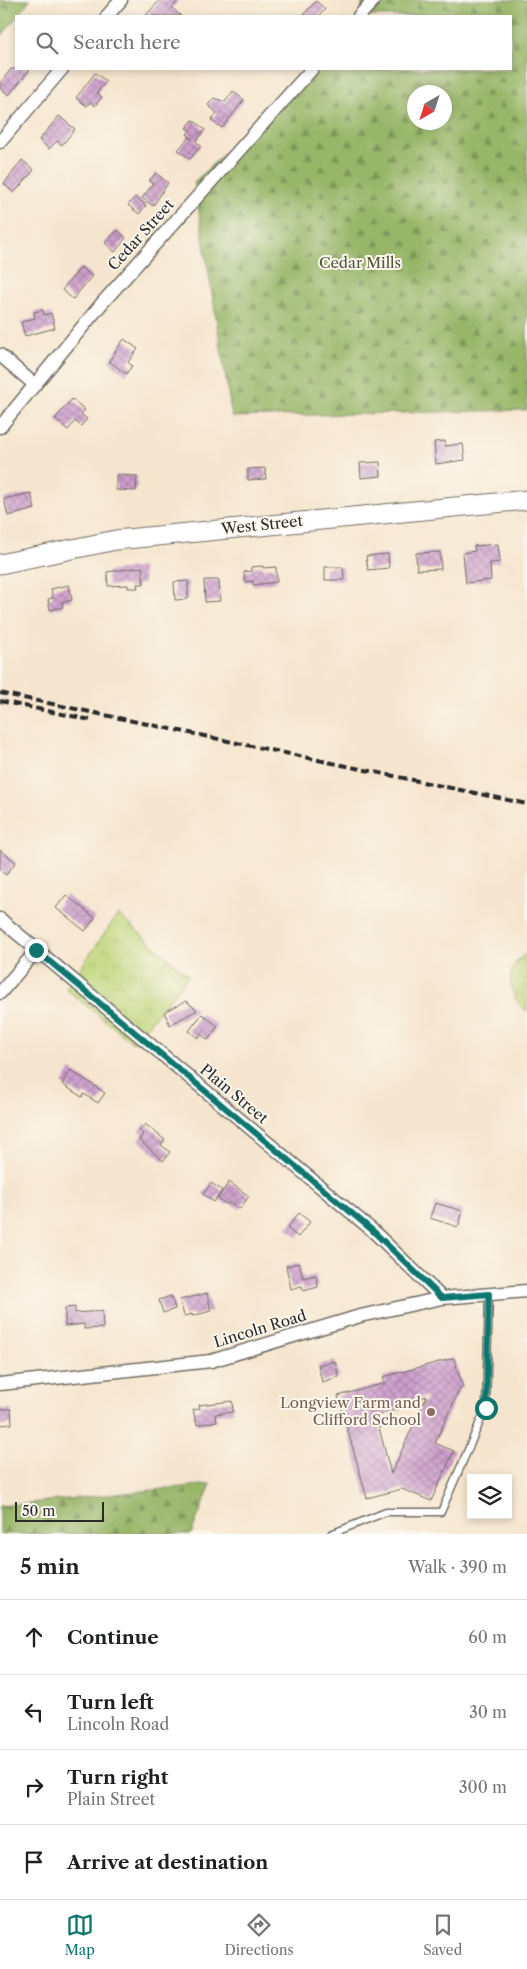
<!DOCTYPE html>
<html lang="en">
<head>
<meta charset="utf-8">
<style>
	:root { --surface:#fff; --page:#f6f6f6; --text:#202124; --muted:#757577; --line:#e0e0e0; --accent:#0f766e }
	body { margin:0; font-family:"Libre Caslon Text",serif; background:var(--page); color:var(--text) }
	.controls { position:absolute; right:15px; bottom:15px; display:grid; overflow:hidden; border-radius:0px; box-shadow:0 2px 8px #0003 }
	.controls button { width:45px; height:45px; display:grid; place-items:center; padding:0; border:0; border-bottom:1px solid var(--line); background:var(--surface); color:var(--text); font:25px sans-serif }
	.compass { position:absolute; left:407px; top:85px; width:45px; height:45px; border-radius:50%; background:var(--surface); box-shadow:0 2px 8px #0003; rotate:219deg }
	.scale { position:absolute; left:15px; bottom:12px; width:89px; box-sizing:border-box; padding-left:5px; border:2px solid #2b2b2b; border-top:0; font-size:14px; line-height:18px; white-space:nowrap; color:#2b2b2b; -webkit-text-stroke:4px #fbf7ec; paint-order:stroke }
	.stop { position:absolute; width:15px; height:15px; margin:-11px; border:4px solid #0f766e; border-radius:50%; background:#fff }
	.stop.end { background:#0f766e; border-color:#fff; box-shadow:0 1px 5px #0008 }
	.list { margin:0; padding:0; list-style:none }
	h2 { display:flex; justify-content:space-between; align-items:center; height:65px; margin:0; padding:0 20px; font-size:21px }
	h2 small { font-size:16px; font-weight:400; color:var(--muted) }
	.list li { display:grid; grid-template-columns:32px 1fr auto; gap:15px; align-items:center; box-sizing:border-box; height:75px; padding:0 20px; border-top:1px solid var(--line) }
	.list b { display:block; font-size:19px; white-space:nowrap }
	.list p { margin:0; font-size:16px; white-space:nowrap; color:var(--muted) }
	.list em { font-size:16px; font-style:normal; color:var(--muted) }
	.icon { flex:none; width:28px; height:28px; fill:none; stroke:currentColor; stroke-width:2; stroke-linecap:round; stroke-linejoin:round }
	.map { position:relative; flex:none; width:527px; height:1534px; overflow:hidden }
	.search { position:absolute; background:var(--surface); box-shadow:0 2px 8px #0003; left:15px; right:15px; top:15px; height:55px; display:flex; align-items:center; gap:12px; box-sizing:border-box; padding:0 18px; border-radius:0px; color:var(--muted); font-size:19px }
	.sheet { height:365px; background:var(--surface) }
	nav { display:flex; justify-content:space-around; align-items:center; box-sizing:border-box; height:70px; border-top:1px solid var(--line); background:var(--surface); font-size:14px; color:var(--muted) }
	nav a { display:grid; justify-items:center; gap:2px }
	nav .on { color:var(--accent) }
	.map>svg:first-child { display:block }
	.forest { fill:url(#forest-firs); stroke:#61704a; fill-rule:evenodd }
	.wetland { fill:url(#wetland-marsh); stroke:#758052 }
	.park { fill:url(#park-crowns); stroke:#758052 }
	.building { fill:url(#building-cross-hatch); fill-rule:evenodd }
	.lines { fill:none; stroke-linecap:round; stroke-linejoin:round }
	.lane-casing { stroke:#726c64; stroke-width:9 }
	.street-casing { stroke:#726c64; stroke-width:15 }
	.secondary-casing { stroke:#726c64; stroke-width:21 }
	.lane { stroke:#fff; stroke-width:6 }
	.street { stroke:#fff; stroke-width:12 }
	.secondary { stroke:#fff; stroke-width:19 }
	.rail { stroke:#2b2b2b; stroke-width:4; stroke-dasharray:8 4; stroke-linecap:butt }
	.route { stroke:#0f766e; stroke-width:6 }
	.education-dot { fill:#8d6e63; stroke:#fbf7ec; stroke-width:2 }
	.labels { text-anchor:middle; stroke-width:4; stroke-linejoin:round; paint-order:stroke }
	.street-label { font-size:15px; fill:#2b2b2b; stroke:#fbf7ec }
	.park-label { font-size:15px; fill:#50553e; stroke:#fbf7ec }
	.education-label { font-size:15px; fill:#785e54; stroke:#fbf7ec; text-anchor:end }
</style>
</head>
<body>
<div class="map">
<svg width="527" height="1534" viewBox="0 0 527 1534">
	<defs>
		<pattern id="forest-firs" width="22" height="20" patternUnits="userSpaceOnUse" patternTransform="scale(1.25)"><rect width="22" height="20" fill="#97b668"/><path d="M5 1l3.5 6h-7zM16 11l3.5 6h-7z" fill="#7b9456"/></pattern>
		<pattern id="wetland-marsh" width="20" height="14" patternUnits="userSpaceOnUse" patternTransform="scale(1.25)"><rect width="20" height="14" fill="#bfd478"/><path d="M1 5h8M5 5V1M11 12h8M15 12V8" fill="none" stroke="#a4b668"/></pattern>
		<pattern id="park-crowns" width="20" height="18" patternUnits="userSpaceOnUse" patternTransform="scale(1.25)"><rect width="20" height="18" fill="#bfd478"/><path d="M2 6a3 3 0 1 1 6 0M12 15a3 3 0 1 1 6 0" fill="none" stroke="#a4b668"/></pattern>
		<pattern id="building-cross-hatch" width="8" height="8" patternUnits="userSpaceOnUse" patternTransform="scale(1.25)"><rect width="8" height="8" fill="#ce9fcd"/><path d="M0 0l8 8M0 8l8-8" fill="none" stroke="#a782a7"/></pattern>
	</defs>
	<rect width="100%" height="100%" fill="#fbf7ec"/>
	<filter id="ink" filterUnits="userSpaceOnUse"><feTurbulence type="fractalNoise" baseFrequency=".02" numOctaves="2"/><feDisplacementMap in="SourceGraphic" scale="10" xChannelSelector="R" yChannelSelector="G"/><feConvolveMatrix kernelMatrix="1 2 1 2 8 2 1 2 1" color-interpolation-filters="sRGB"/></filter>
	<filter id="wash" filterUnits="userSpaceOnUse"><feTurbulence type="fractalNoise" baseFrequency=".0096" numOctaves="4" result="noise"/><feDisplacementMap in="SourceGraphic" scale="20" xChannelSelector="R" yChannelSelector="G"/><feGaussianBlur stdDeviation="1.12" result="paint"/><feColorMatrix in="noise" values="0 0 0 0 0 0 0 0 0 0 0 0 0 0 0 0 0 1.4 0 .05"/><feComposite in="paint" operator="in"/></filter>
	<g filter="url(#wash)">
		<rect width="100%" height="100%" fill="#f6e5ce"/>
		<path class="forest" d="M0 0H30L0 38Z
			M362 0H527V410L232 417 194 182 312 69H511V16H362ZM414 92H444V122H414Z
			M211 1484 191 1534H0V1506Z"/>
		<path class="wetland" d="M527 954V1011C508 999 503 963 527 954Z"/>
		<path class="park" d="M118 914 189 976 133 1043 66 989Z"/>
		<g id="blocks">
			<path class="building" d="M160 0H179L172 8 181 16H145Z
				M316 1 325 9 319 16H302Z
				M11 69H30L9 95 0 88V83Z
				M95 73 106 81 97 93 102 97 95 106 90 102 87 106 76 98Z
				M233 91 244 100 222 128 211 120 217 113 208 105 214 98 225 102Z
				M59 116 75 129 62 145 57 141 49 149 39 140Z
				M193 120 205 130 196 141 201 146 190 159 178 150 189 137 193 140 187 134 190 130 186 128Z
				M22 160 34 170 14 193 4 184Z
				M156 173 168 183 153 206 142 198 153 184 149 181Z
				M135 197 146 205 139 214 128 205Z
				M117 230 126 238 115 252 105 243Z
				M81 267 92 276 73 299 62 290Z
				M43 310 44 315 51 313 55 328 25 336 21 322 35 318 34 312Z
				M124 339 138 349 128 362 132 366 126 374 109 361Z
				M72 399 85 410 81 414 87 419 81 426 75 421 68 430 55 419Z
				M445 441V446L463 444 465 460 436 464 434 442Z
				M380 462 381 476 361 478 360 463Z
				M265 468 266 479 248 480V469Z
				M116 475 137 476 136 491 116 490Z
				M31 493 35 509 8 516 4 499Z
				M498 544 500 562 490 563 491 580 466 583 463 553 475 551 474 546Z
				M440 552 441 569 417 570 416 553Z
				M388 554 389 568 368 570 366 556Z
				M263 566V568L276 567 277 582 253 585V581L245 582 244 572 251 571V567Z
				M142 567 144 584H137L138 588H128V585L108 586 107 572Z
				M325 567H343L344 580H325Z
				M204 580H219L220 601 205 602Z
				M188 581V599L175 600 174 582Z
				M69 585 72 600 62 602 63 607 50 610 48 599 53 598 51 589Z
				M0 850 16 862 6 875 0 870Z
				M66 895 95 918 85 931 56 908Z
				M186 1001 197 1010 170 1025 164 1012Z
				M202 1014 218 1026 208 1040 201 1034 198 1038 189 1031Z
				M71 1070 105 1093 98 1103 84 1094 82 1097 62 1084Z
				M145 1124 165 1140 161 1145 170 1152 163 1161 139 1140 143 1134 139 1131Z
				M229 1182 249 1196 240 1209 230 1202 227 1205 218 1198Z
				M211 1183 222 1190 214 1202 203 1194Z
				M435 1203 463 1211 458 1227 430 1218Z
				M299 1213 310 1222 298 1237 287 1228Z
				M299 1263 303 1278 316 1275 318 1287 303 1291 302 1286 291 1289 286 1266Z
				M207 1293 211 1311 192 1316V1314L184 1316 180 1300Z
				M171 1296 175 1309 163 1313 159 1300Z
				M75 1307V1313L102 1311 103 1328 84 1329V1324L65 1326V1308Z
				M454 1358 463 1388H460L435 1443 454 1451 431 1501 402 1489 367 1498 338 1396 385 1383 383 1377ZM427 1396 418 1415 391 1474 376 1416 399 1409 398 1404Z
				M335 1361 339 1377 322 1382 318 1365Z
				M232 1401 233 1412 215 1414 217 1421 197 1425 193 1410 200 1409 199 1405Z
				M0 1409H11L12 1424 0 1425Z"/>
		</g>
	</g>
	<g filter="url(#ink)">
		<use href="#blocks" fill-opacity="0" stroke="#726c64" stroke-width="1"/>
		<g class="lines">
			<g class="lane-casing">
				<path id="lane" d="M331 1534 386 1512H441L486 1408 489 1294"/>
			</g>
			<g class="street-casing">
				<path id="street" d="M107 16 121 0
					M359 16 374 0
					M0 142 62 69
					M0 355 35 385
					M0 427 103 302 312 69
					M0 919 372 1230 442 1298
					M0 993 37 950
					M0 1384 211 1361 360 1316 442 1298 527 1291"/>
			</g>
			<g class="secondary-casing">
				<path id="secondary" d="M0 564 116 540 527 500"/>
			</g>
			<use href="#lane" class="lane"/>
			<use href="#street" class="street"/>
			<use href="#secondary" class="secondary"/>
			<path class="rail" d="M0 693 527 804
				M0 701 91 720"/>
		</g>
	</g>
	<g class="lines" filter="url(#ink)">
		<path class="route" d="M36 950 372 1230 442 1298 489 1294 486 1408"/>
	</g>
	<circle class="education-dot" cx="431" cy="1412" r="5"/>
	<g class="labels">
		<g class="street-label">
			<text transform="translate(141 235) rotate(-48)" y="5">Cedar Street</text>
			<text transform="translate(262 525) rotate(-6)" y="5">West Street</text>
			<text transform="translate(234 1094) rotate(40)" y="5">Plain Street</text>
			<text transform="translate(260 1329) rotate(-17)" y="5">Lincoln Road</text>
		</g>
		<g class="park-label">
			<text x="360" y="268">Cedar Mills</text>
		</g>
		<g class="education-label">
			<text x="421" y="1408">Longview Farm and<tspan x="421" dy="17">Clifford School</tspan></text>
		</g>
	</g>
</svg>
<div class="controls">
<button><svg class="icon" aria-label="layers" viewBox="0 0 24 24"><path d="M12 4l9 5-9 5-9-5zM3 14l9 5 9-5"/></svg></button>
</div>
<svg class="compass" viewBox="-18 -18 36 36"><path d="M0-13l5 13h-10z" fill="#e53935"/><path d="M0 13l5-13h-10z" fill="#757577"/></svg>
<div class="scale">50 m</div>
<div class="stop" style="left:486px;top:1408px"></div>
<div class="stop end" style="left:36px;top:950px"></div>
<div class="search"><svg class="icon" aria-label="search" viewBox="0 0 24 24"><circle cx="10" cy="10" r="6"/><path d="M15 15l6 6"/></svg>Search here</div>
</div>
<section class="sheet">
<h2>5 min<small>Walk · 390 m</small></h2>
<ul class="list">
<li><svg class="icon" aria-label="ahead" viewBox="0 0 24 24"><path d="M12 20V5M6 11l6-6 6 6"/></svg><div><b>Continue</b></div><em>60 m</em></li>
<li><svg class="icon" aria-label="left" viewBox="0 0 24 24"><path d="M17 20v-9H6M10 6l-5 5 5 5"/></svg><div><b>Turn left</b><p>Lincoln Road</p></div><em>30 m</em></li>
<li><svg class="icon" aria-label="right" viewBox="0 0 24 24"><path d="M7 20v-9h11M14 6l5 5-5 5"/></svg><div><b>Turn right</b><p>Plain Street</p></div><em>300 m</em></li>
<li><svg class="icon" aria-label="arrive" viewBox="0 0 24 24"><path d="M6 21V4h12l-3 4 3 4H6"/></svg><div><b>Arrive at destination</b></div></li>
</ul>
</section>
<nav>
<a class="on"><svg class="icon" aria-label="map" viewBox="0 0 24 24"><path d="M3 6l6-2 6 2 6-2v14l-6 2-6-2-6 2zM9 4v14M15 6v14"/></svg>Map</a>
<a><svg class="icon" aria-label="directions" viewBox="0 0 24 24"><path d="M12 3l9 9-9 9-9-9zM9 14v-3h6M13 9l2 2-2 2"/></svg>Directions</a>
<a><svg class="icon" aria-label="saved" viewBox="0 0 24 24"><path d="M7 4h10v16l-5-4-5 4z"/></svg>Saved</a>
</nav>
</body>
</html>
